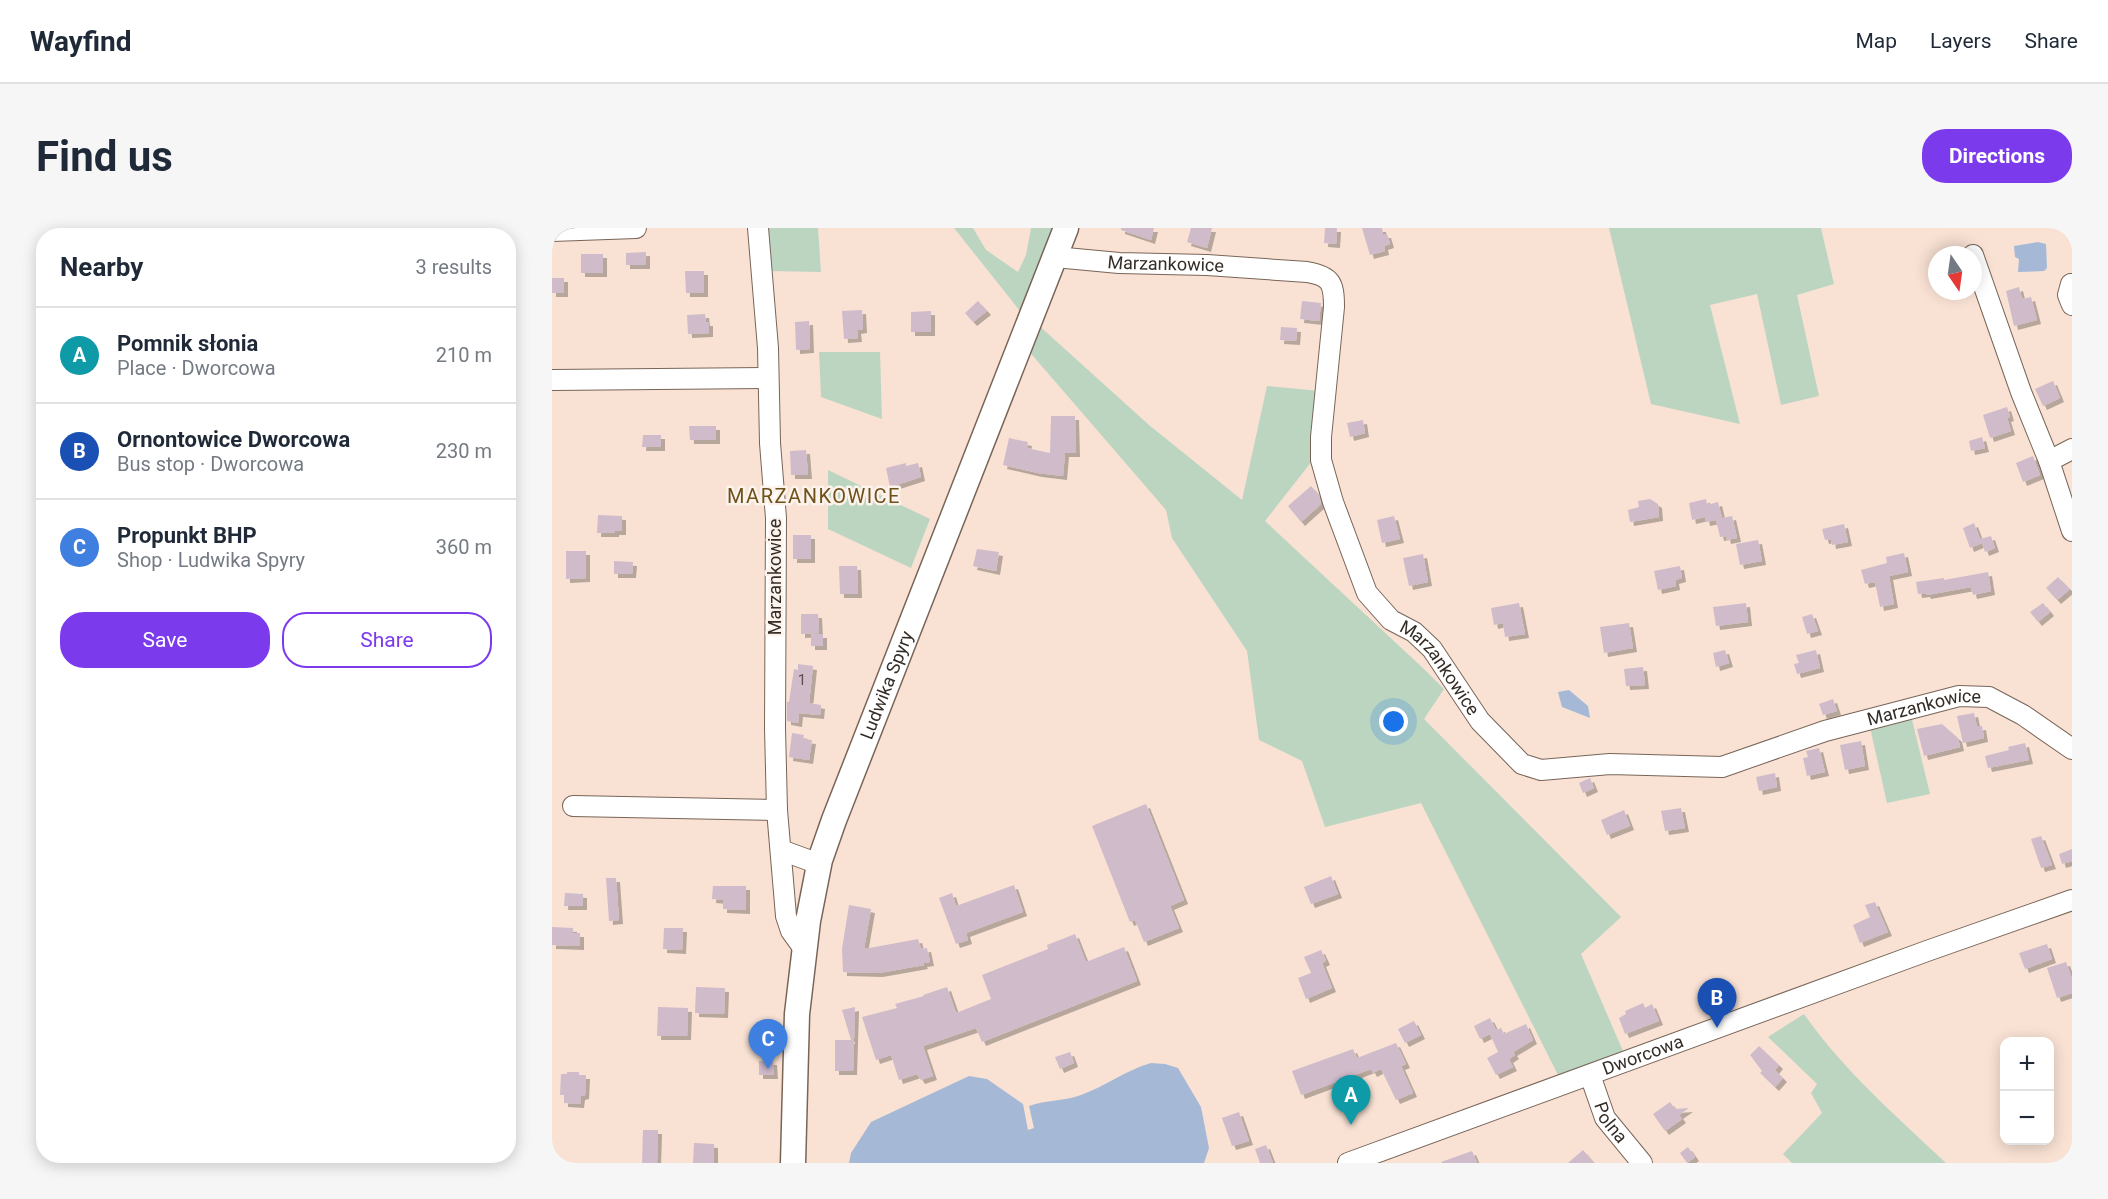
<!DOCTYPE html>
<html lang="en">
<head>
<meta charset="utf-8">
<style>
	:root { --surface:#fff; --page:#f6f6f7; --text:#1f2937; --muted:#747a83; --line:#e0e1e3; --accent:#7c3aed }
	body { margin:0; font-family:Roboto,sans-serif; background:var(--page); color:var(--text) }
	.controls { position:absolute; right:18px; bottom:18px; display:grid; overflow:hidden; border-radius:12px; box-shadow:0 3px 15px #0003 }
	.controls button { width:54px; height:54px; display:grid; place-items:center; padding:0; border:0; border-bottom:2px solid var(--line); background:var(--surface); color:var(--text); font:30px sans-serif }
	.compass { position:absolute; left:1376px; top:18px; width:54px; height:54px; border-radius:50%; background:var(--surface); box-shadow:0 3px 15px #0003; rotate:167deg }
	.you { position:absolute; left:842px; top:494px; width:21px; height:21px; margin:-15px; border:4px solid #fff; border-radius:50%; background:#1a73e8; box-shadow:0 0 0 9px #1a73e833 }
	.badge { display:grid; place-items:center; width:39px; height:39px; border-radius:50%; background:var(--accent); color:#fff; font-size:20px; font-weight:700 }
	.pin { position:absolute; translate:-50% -50px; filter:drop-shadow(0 2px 3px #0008) }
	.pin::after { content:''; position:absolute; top:32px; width:21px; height:18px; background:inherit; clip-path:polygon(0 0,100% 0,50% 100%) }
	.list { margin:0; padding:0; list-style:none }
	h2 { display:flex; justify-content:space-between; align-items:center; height:78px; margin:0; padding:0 24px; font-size:26px }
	h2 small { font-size:20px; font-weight:400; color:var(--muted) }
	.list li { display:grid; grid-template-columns:39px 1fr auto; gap:18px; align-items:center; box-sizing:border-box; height:96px; padding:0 24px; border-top:2px solid var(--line) }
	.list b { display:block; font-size:22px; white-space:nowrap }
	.list p { margin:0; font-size:20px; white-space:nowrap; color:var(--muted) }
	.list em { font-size:20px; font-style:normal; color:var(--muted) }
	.actions { display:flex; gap:12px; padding:18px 24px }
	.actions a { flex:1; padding:14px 0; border:2px solid var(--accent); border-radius:24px; text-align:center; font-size:21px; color:var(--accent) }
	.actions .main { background:var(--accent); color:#fff }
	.map { position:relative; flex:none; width:1520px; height:935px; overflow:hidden; border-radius:24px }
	header { display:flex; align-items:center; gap:36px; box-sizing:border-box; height:84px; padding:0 30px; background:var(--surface); border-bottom:2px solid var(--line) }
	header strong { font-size:28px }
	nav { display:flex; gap:33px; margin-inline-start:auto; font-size:21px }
	.intro { display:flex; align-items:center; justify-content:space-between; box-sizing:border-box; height:144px; padding:0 36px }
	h1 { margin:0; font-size:42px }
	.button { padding:15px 27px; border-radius:24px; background:var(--accent); color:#fff; font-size:21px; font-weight:700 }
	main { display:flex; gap:36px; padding:0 36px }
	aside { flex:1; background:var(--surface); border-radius:24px; box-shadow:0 3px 15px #0003 }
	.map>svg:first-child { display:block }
	.green { fill:#bcd5c1 }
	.water { fill:#a5b9d6 }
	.building { fill:#d0bbcb; filter:url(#shadow) }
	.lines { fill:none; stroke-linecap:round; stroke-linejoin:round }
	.minor-casing { stroke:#786558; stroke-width:22 }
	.major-casing { stroke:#786558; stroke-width:27 }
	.minor { stroke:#fff; stroke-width:20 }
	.major { stroke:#fff; stroke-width:24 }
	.labels { text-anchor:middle; stroke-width:5; stroke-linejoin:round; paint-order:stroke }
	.number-label { font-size:15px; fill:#5b504f }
	.street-label { font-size:18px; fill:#342c26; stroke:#fcf3ed }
	.neighbourhood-label { font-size:20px; letter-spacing:1.5px; fill:#6e511b; stroke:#fcf3ed }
</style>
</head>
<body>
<header>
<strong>Wayfind</strong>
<nav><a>Map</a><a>Layers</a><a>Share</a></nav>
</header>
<div class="intro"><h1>Find us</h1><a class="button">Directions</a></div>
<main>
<aside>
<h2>Nearby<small>3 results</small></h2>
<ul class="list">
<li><span class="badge" style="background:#0f9aa8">A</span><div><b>Pomnik słonia</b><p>Place · Dworcowa</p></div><em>210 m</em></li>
<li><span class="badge" style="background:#1a4fb4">B</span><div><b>Ornontowice Dworcowa</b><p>Bus stop · Dworcowa</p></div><em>230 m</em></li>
<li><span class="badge" style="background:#3f7fe0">C</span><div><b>Propunkt BHP</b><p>Shop · Ludwika Spyry</p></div><em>360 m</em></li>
</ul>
<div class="actions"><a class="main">Save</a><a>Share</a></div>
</aside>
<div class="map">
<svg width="1520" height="935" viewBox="0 0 1520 935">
	<defs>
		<filter id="shadow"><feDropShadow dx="4" dy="4" stdDeviation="0" flood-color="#0004"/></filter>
	</defs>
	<rect width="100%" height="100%" fill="#f9e2d4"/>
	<path class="green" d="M207 0H266L269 44 216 43Z
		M402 0H421L434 22 466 44 474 27 479 0H506L472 88Z
		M1057 0H1269L1282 56 1245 67 1267 168 1229 177 1205 66 1158 77 1188 196 1099 176Z
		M483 94 597 197 690 272 715 158 768 163 764 228 713 293 872 441 892 461 872 491 1069 689 1029 726 1071 823 1007 849 869 575 773 599 750 533 707 512 695 423 620 310 614 282 475 121Z
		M267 124H328L330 191 269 169Z
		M276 242 378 291 359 340 276 301Z
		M1358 483 1378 566 1335 575 1317 495Z
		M1252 786C1292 843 1344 888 1394 935H1240L1231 926 1270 885 1259 865 1265 856 1216 809Z"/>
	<path class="water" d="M1486 14 1494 16 1495 40 1492 43 1466 44 1467 31 1463 29 1462 18Z
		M1017 462 1036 478 1038 490 1010 479 1006 464Z
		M599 835 613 836 626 840 649 879 657 920 652 935H297L299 925 319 894 417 848 435 851 471 876 476 902 482 900 477 878C494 872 513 873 529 867 554 858 574 842 599 835Z"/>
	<path class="building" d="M569 0H602L599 12 569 2Z
		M639 0H660L655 20 635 14Z
		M773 0H785L784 16 772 15Z
		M810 0H830L831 6H835L838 16 832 18 833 23 818 27Z
		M94 24V37H74V25Z
		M29 26H51V45H29Z
		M133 43H152V65H134Z
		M0 50H12V65H0Z
		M1467 59 1470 71 1479 69 1485 92 1462 98 1454 63Z
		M426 73 435 83 421 94 413 85Z
		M750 73 769 75 767 93 748 91Z
		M310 82 311 101 305 102 306 110 292 111 290 83Z
		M379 83V104H359V84Z
		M153 86 154 94H157V105L136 106 135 87Z
		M257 93 258 121 244 122 243 94Z
		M729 99 745 100 744 113 728 112Z
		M1501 153 1508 170 1491 178 1483 161Z
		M1455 179 1458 189 1455 190 1459 203 1438 210 1431 187Z
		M499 188H523L524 225H513L511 248 486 245 451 237 457 210 476 214 475 220 498 225Z
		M811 192 813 205 798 209 795 195Z
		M137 198H164V212H138Z
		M91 207H109V219H90Z
		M1430 209 1433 220 1419 223 1417 213Z
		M254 222 256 247H239L238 223Z
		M1481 228 1488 247 1471 254 1464 235Z
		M354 235V238L366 235 369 249 338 259 334 240Z
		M759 258 767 267 769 276 749 294 736 278Z
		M1098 271 1106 276 1107 289 1078 294 1076 282 1087 279 1086 273Z
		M1154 271 1155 277 1166 274 1170 290 1166 291 1180 288 1185 310 1175 312 1174 308 1168 309 1164 292 1154 294 1153 289 1140 292 1137 275Z
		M46 287 70 288V303H63V305H45Z
		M842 288 848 311 830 315 825 292Z
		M1422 295 1428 311 1439 308 1443 320 1433 324 1430 315 1418 320 1411 300Z
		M1292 296 1296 314 1280 317 1279 311 1273 312 1270 301Z
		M241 307H259V331H241Z
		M1206 312 1210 333 1188 337 1184 316Z
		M425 321 447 324 444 343 421 338Z
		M14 323H34V350L14 351Z
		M1352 325 1356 344 1337 348 1342 376 1328 379 1323 354 1313 356 1309 342 1335 335 1334 329Z
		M871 326 876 354 857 358 851 330Z
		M62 333 81 334 80 346H62Z
		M287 338H305L306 366H288Z
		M1128 338 1130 350 1123 352 1124 358 1106 362 1102 343Z
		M1436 344 1439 363 1421 367 1419 359 1375 367 1374 365 1366 366 1364 354 1392 350V352Z
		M1506 349 1518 361 1505 372 1494 360Z
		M967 375 973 406 953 409 951 395 942 397 939 380Z
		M1194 375 1196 394 1164 398 1161 379Z
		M1491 375 1498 384 1486 394 1478 384Z
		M249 386H266L267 405 249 406Z
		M1260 386 1266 403 1255 406 1250 389Z
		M1077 395 1081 420 1052 425 1048 399Z
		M259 406H271V418H259Z
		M1173 422 1177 435 1164 439 1161 425Z
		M1264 422 1268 440 1245 446 1242 436 1247 435 1244 427Z
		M246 436 261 438 257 475 269 477 268 487 247 485 246 495 235 493V474H237L242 441 246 442Z
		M1091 439 1093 457 1074 458 1072 441Z
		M1281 471 1285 483 1271 487 1267 476Z
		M1422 485 1425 499 1430 498 1432 510 1411 515 1405 488Z
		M1390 496 1406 510 1408 519 1372 528 1365 501Z
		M240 505 252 507 251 511 260 512 257 532 237 529Z
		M1309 513 1313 538 1293 542 1288 517Z
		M1473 515 1477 532 1436 540 1433 528 1457 522 1456 519Z
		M1267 520 1273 544 1255 548 1251 530 1256 529 1254 523Z
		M1223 545 1225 559 1207 563 1204 549Z
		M1038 550 1042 560 1031 565 1027 555Z
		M594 576 632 672 618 678 627 700 592 714 583 692 578 694 540 598Z
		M1129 580 1133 600 1113 603 1109 583Z
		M1072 582 1078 598 1055 607 1049 592Z
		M1489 608 1500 637 1489 640 1479 611Z
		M1520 621V633L1510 636 1507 626Z
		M779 648 786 666 759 676 752 659Z
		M54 650H64L67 692 57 693Z
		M462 657 471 684 414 705 416 712 404 716 387 670 400 665 404 678Z
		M161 658H194V682L171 681V672L160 671Z
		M13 665 31 666V678H12Z
		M1323 674 1336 704 1308 715 1301 697 1318 689 1313 677Z
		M297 677 319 681 312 721 366 711 369 721 375 720 378 734 371 735 372 737 327 745 291 744 290 721Z
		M0 699 21 700V705H28V718L0 717Z
		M112 700H131L130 722 111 721Z
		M523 706 534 734 572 719 585 753 430 814 424 800 371 818 381 848 369 852 365 846 347 852 339 827 324 832 310 789 345 780 343 776 372 768 371 767 395 759 404 785 439 771 430 747 496 721 495 717Z
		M1495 716 1500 731 1473 741 1467 725Z
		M769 722 774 733 770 735 780 760 754 771 746 750 759 745 752 729Z
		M1514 734 1520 751V765L1505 770 1495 740Z
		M144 759 173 760 172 786 143 785Z
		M1091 775 1093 780 1100 776 1107 793 1073 806 1067 790 1074 786 1073 783Z
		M106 779 136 780 135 808H105Z
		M303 779 301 843H283V812H299L290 782Z
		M938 790 944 802 949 800 952 806 974 796 981 812 961 824 963 827 957 831 961 839 944 847 935 830 946 824 938 806 928 811 922 798Z
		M862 793 869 807 853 815 846 801Z
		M844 815 854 836 849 838 861 865 844 872 829 841 821 845 819 841 749 867 740 843 801 821 805 830Z
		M1207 818 1227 837 1223 842 1231 850 1223 859 1208 845 1210 843 1198 827Z
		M518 824 522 835 508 841 503 829Z
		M207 833H221L222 847H207Z
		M15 844H27V847H34L33 867 29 868 28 876 12 875V867H8L9 846H15Z
		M1118 874 1123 881 1137 880 1127 887 1130 891 1113 903 1101 886Z
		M687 884 697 913 680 918 670 890Z
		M91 902H106L105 935H90Z
		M142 915 162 916V935H141Z
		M714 917 721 935H708L703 921Z
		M1136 919 1143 929 1135 935 1128 925Z
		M1031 922 1042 935H1016Z
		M920 923 925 935H890L889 934Z"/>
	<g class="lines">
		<g class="minor-casing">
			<g id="minor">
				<path d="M206 0 216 120 218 215 224 290 223 500 225 582 234 688 239 703 252 721"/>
				<path d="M0 3 84 0"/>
				<path d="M1421 27 1469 164 1497 233 1520 303"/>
				<path id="s1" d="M503 29 567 35 655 37 755 44C779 48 782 55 782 79L769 209V232L781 274 815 365 839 392 862 404 880 421 928 493 970 536 989 542 1058 536 1170 539 1273 503 1407 468 1437 469 1471 487 1520 521"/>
				<path d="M1519 56 1516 67 1520 77"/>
				<path d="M0 152 216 150"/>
				<path d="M1497 233 1520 221"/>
				<path d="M21 578 225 582"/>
				<path d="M229 622 267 636"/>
				<path id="s2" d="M1038 847 1053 890 1090 935"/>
				<path id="s3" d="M796 935 1375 723 1520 672"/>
			</g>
		</g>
		<g class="major-casing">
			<g id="major">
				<path id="s4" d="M241 935 245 786 256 693 268 632 282 592 514 0"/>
			</g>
		</g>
		<use href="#minor" class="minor"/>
		<use href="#major" class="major"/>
	</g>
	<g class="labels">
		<g class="number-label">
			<text x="250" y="457">1</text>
		</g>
		<g class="street-label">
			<text dy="6" stroke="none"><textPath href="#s1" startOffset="111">Marzankowice</textPath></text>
			<text transform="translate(223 349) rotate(-90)" y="6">Marzankowice</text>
			<text dy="6" stroke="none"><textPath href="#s1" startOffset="704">Marzankowice</textPath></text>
			<text dy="6" stroke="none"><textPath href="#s4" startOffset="492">Ludwika Spyry</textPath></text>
			<text dy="6" stroke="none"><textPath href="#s1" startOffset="1244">Marzankowice</textPath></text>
			<text dy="6" stroke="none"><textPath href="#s3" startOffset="314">Dworcowa</textPath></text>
			<text dy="6" stroke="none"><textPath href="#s2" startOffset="52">Polna</textPath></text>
		</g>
		<g class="neighbourhood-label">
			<text x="262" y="275">MARZANKOWICE</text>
		</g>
	</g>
</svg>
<div class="controls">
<button>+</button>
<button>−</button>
</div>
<svg class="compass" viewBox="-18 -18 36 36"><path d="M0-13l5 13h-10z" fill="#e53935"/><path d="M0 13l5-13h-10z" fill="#747a83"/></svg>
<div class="you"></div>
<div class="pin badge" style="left:799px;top:897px;background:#0f9aa8">A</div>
<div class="pin badge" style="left:1165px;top:800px;background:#1a4fb4">B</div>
<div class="pin badge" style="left:216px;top:841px;background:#3f7fe0">C</div>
</div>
</main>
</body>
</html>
